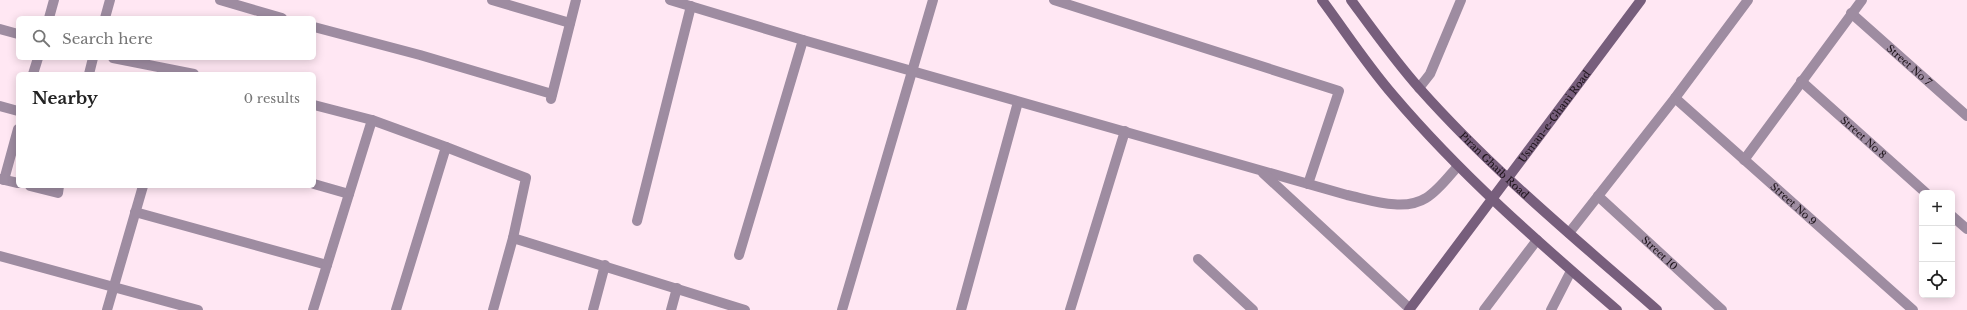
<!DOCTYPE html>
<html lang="en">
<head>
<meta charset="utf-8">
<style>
	:root { --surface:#fff; --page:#f6f6f6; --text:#222; --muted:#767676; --line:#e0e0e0 }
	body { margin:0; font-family:"Libre Baskerville",serif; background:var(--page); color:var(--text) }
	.controls { position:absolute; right:12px; bottom:12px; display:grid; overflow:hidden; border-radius:6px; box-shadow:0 2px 10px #0003 }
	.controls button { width:36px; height:36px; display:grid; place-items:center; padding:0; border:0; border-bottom:1px solid var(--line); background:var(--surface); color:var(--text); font:20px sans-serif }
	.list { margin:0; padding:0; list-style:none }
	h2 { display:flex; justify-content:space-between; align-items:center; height:52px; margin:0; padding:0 16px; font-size:17px }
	h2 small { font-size:13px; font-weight:400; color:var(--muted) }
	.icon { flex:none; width:22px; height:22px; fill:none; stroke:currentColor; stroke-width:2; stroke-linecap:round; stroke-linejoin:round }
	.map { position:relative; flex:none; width:1967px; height:310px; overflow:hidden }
	.search { position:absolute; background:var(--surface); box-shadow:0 2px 10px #0003; left:16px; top:16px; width:300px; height:44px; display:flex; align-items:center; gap:10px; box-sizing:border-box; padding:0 14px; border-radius:6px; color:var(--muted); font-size:15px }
	.panel { position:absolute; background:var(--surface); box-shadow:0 2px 10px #0003; left:16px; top:72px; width:300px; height:116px; border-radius:6px }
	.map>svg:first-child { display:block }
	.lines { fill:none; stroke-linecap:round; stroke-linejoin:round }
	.minor { stroke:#9e8ca1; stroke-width:10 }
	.secondary { stroke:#775e7c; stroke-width:10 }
	.labels { text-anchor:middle; stroke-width:4; stroke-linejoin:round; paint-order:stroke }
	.street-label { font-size:10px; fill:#1c1218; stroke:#fcfcfc }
</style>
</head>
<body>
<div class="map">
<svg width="1967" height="310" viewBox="0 0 1967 310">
	<rect width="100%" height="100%" fill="#ffe7f3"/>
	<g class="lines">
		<g class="minor">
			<path d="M220 0 282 18"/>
			<path d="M492 0 570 23"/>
			<path d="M670 0 803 40 1347 195C1371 200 1404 212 1426 198 1438 191 1449 176 1458 166"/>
			<path d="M1054 0 1339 91 1308 184"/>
			<path id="s1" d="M1851 13 1967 116"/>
			<path d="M49 18 54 0"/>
			<path d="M105 18 110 0"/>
			<path d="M314 27 420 55 552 94"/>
			<path d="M0 29 18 34"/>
			<path d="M113 58 194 74"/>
			<path d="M33 74 38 58"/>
			<path d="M89 74 93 58"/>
			<path id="s2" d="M1801 81 1926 193"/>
			<path d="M1419 88 1430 74 1461 0"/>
			<path id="s3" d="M1675 98 1913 310"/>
			<path d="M551 99 576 0"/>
			<path d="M0 106 18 111"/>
			<path d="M372 120 446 147 396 310"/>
			<path d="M446 147 526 178 513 238 493 310"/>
			<path d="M1744 160 1862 0"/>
			<path d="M1263 173 1410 309"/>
			<path d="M0 179 18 183"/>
			<path d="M4 180 18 129"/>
			<path d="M314 184 349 194"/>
			<path d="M30 186 58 193 59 186"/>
			<path id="s4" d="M1598 196 1722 310"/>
			<path d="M135 212 327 265"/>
			<path d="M1952 216 1967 229"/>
			<path d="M637 221 691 6"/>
			<path d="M1569 233 1675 98 1748 0"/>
			<path d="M513 238 745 310"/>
			<path d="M739 255 803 40"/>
			<path d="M0 256 198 310"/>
			<path d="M1198 259 1253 310"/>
			<path d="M107 310 143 186"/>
			<path d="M313 310 372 120 314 105"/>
			<path d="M593 310 605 265"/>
			<path d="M671 310 677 288"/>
			<path d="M842 310 933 0"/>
			<path d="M961 310 1018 102"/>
			<path d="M1070 310 1125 131"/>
			<path d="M1484 310 1537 240"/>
			<path d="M1551 310 1571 271"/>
		</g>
		<g class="secondary">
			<path d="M1322 0C1345 31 1367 65 1393 95 1460 174 1538 242 1617 310"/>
			<path id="s5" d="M1351 0C1373 30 1395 61 1420 89 1492 170 1576 239 1657 310"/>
			<path id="s6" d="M1409 310 1641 0"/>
		</g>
	</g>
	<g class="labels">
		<g class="street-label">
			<text dy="4" stroke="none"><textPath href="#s1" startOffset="78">Street No 7</textPath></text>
			<text dy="4" stroke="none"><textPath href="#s6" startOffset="242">Usman-e-Ghani Road</textPath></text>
			<text dy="4" stroke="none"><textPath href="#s2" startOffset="84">Street No 8</textPath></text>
			<text dy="4" stroke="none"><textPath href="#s5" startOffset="219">Piran Ghaib Road</textPath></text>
			<text dy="4" stroke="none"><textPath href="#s3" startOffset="159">Street No 9</textPath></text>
			<text dy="4" stroke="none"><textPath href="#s4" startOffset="84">Street 10</textPath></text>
		</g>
	</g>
</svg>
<div class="controls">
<button>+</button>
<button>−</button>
<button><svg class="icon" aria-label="locate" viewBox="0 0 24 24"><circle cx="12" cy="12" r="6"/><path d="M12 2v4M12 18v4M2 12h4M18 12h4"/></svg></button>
</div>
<div class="search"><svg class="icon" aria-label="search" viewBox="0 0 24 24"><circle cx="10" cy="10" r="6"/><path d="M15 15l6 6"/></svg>Search here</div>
<section class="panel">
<h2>Nearby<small>0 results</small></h2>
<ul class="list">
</ul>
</section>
</div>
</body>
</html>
